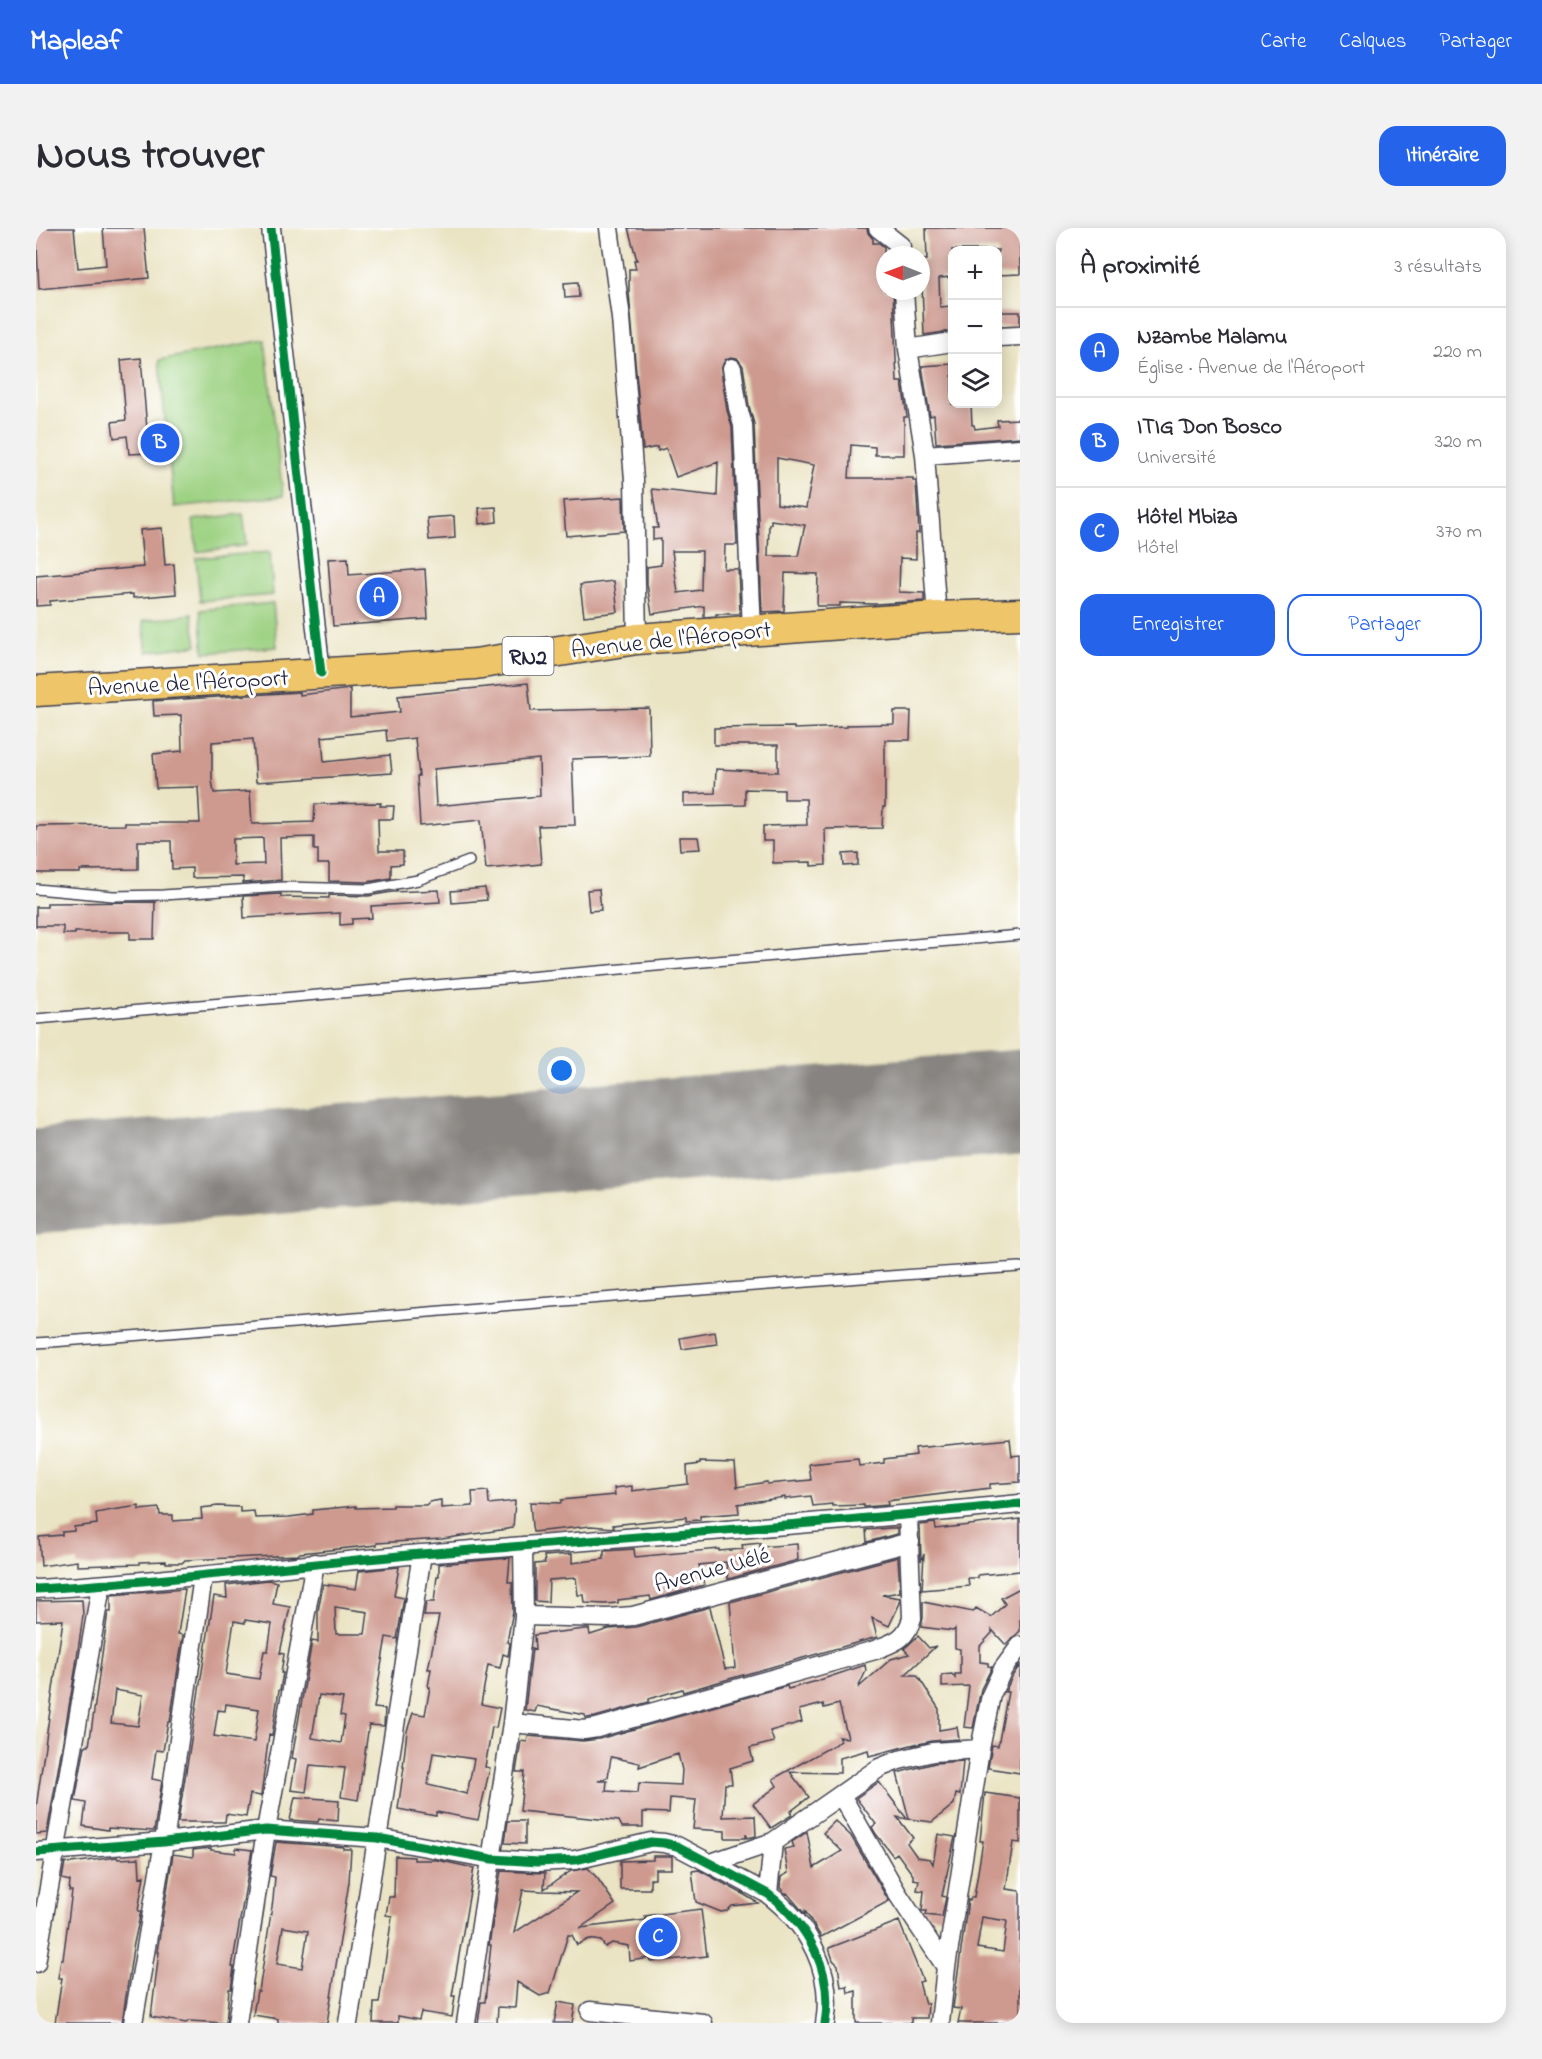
<!DOCTYPE html>
<html lang="fr">
<head>
<meta charset="utf-8">
<style>
	:root { --surface:#fff; --page:#f2f2f3; --text:#2b2b33; --muted:#7c7c81; --line:#e1e1e2; --accent:#2563eb }
	body { margin:0; font-family:"Indie Flower",sans-serif; background:var(--page); color:var(--text) }
	.controls { position:absolute; right:18px; top:18px; display:grid; overflow:hidden; border-radius:12px; box-shadow:0 3px 15px #0003 }
	.controls button { width:54px; height:54px; display:grid; place-items:center; padding:0; border:0; border-bottom:2px solid var(--line); background:var(--surface); color:var(--text); font:30px sans-serif }
	.compass { position:absolute; left:840px; top:18px; width:54px; height:54px; border-radius:50%; background:var(--surface); box-shadow:0 3px 15px #0003; rotate:271deg }
	.you { position:absolute; left:526px; top:843px; width:21px; height:21px; margin:-15px; border:4px solid #fff; border-radius:50%; background:#1a73e8; box-shadow:0 0 0 9px #1a73e833 }
	.badge { display:grid; place-items:center; width:39px; height:39px; border-radius:50%; background:var(--accent); color:#fff; font-size:20px; font-weight:700 }
	.pin { position:absolute; translate:-50% -50%; border:3px solid #fff; box-shadow:0 2px 6px #0006 }
	.list { margin:0; padding:0; list-style:none }
	h2 { display:flex; justify-content:space-between; align-items:center; height:78px; margin:0; padding:0 24px; font-size:26px }
	h2 small { font-size:20px; font-weight:400; color:var(--muted) }
	.list li { display:grid; grid-template-columns:39px 1fr auto; gap:18px; align-items:center; box-sizing:border-box; height:90px; padding:0 24px; border-top:2px solid var(--line) }
	.list b { display:block; font-size:22px; white-space:nowrap }
	.list p { margin:0; font-size:20px; white-space:nowrap; color:var(--muted) }
	.list em { font-size:20px; font-style:normal; color:var(--muted) }
	.actions { display:flex; gap:12px; padding:18px 24px }
	.actions a { flex:1; padding:14px 0; border:2px solid var(--accent); border-radius:18px; text-align:center; font-size:21px; color:var(--accent) }
	.actions .main { background:var(--accent); color:#fff }
	.icon { flex:none; width:33px; height:33px; fill:none; stroke:currentColor; stroke-width:2; stroke-linecap:round; stroke-linejoin:round }
	.map { position:relative; flex:none; width:984px; height:1795px; overflow:hidden; border-radius:18px }
	header { display:flex; align-items:center; gap:36px; box-sizing:border-box; height:84px; padding:0 30px; background:var(--accent); color:#fff }
	header strong { font-size:28px }
	nav { display:flex; gap:33px; margin-inline-start:auto; font-size:21px }
	.intro { display:flex; align-items:center; justify-content:space-between; box-sizing:border-box; height:144px; padding:0 36px }
	h1 { margin:0; font-size:42px }
	.button { padding:15px 27px; border-radius:18px; background:var(--accent); color:#fff; font-size:21px; font-weight:700 }
	main { display:flex; gap:36px; padding:0 36px }
	aside { flex:1; background:var(--surface); border-radius:18px; box-shadow:0 3px 15px #0003 }
	.map>svg:first-child { display:block }
	.green { fill:#9ed283; stroke:#607a5f; stroke-width:1.5 }
	.lines { fill:none; stroke-linecap:round; stroke-linejoin:round }
	.runway { stroke:#868380; stroke-width:105 }
	.building { fill:#ce9a8f; fill-rule:evenodd }
	.service-casing { stroke:#403f50; stroke-width:12 }
	.minor-casing { stroke:#403f50; stroke-width:21 }
	.trunk-casing { stroke:#403f50; stroke-width:33 }
	.service { stroke:#fff; stroke-width:9 }
	.minor { stroke:#fff; stroke-width:18 }
	.trunk { stroke:#eec569; stroke-width:30 }
	.cycleway-casing { stroke:#fff; stroke-width:13 }
	.cycleway { stroke:#00873e; stroke-width:9 }
	.labels { text-anchor:middle; stroke-width:6; stroke-linejoin:round; paint-order:stroke }
	.shield { fill:#fff; stroke:#646476; stroke-width:1.5 }
	.shield-label { font-size:22px; font-weight:bold; fill:#22223b }
	.street-label { font-size:24px; fill:#22223b; stroke:#fff }
</style>
</head>
<body>
<header>
<strong>Mapleaf</strong>
<nav><a>Carte</a><a>Calques</a><a>Partager</a></nav>
</header>
<div class="intro"><h1>Nous trouver</h1><a class="button">Itinéraire</a></div>
<main>
<div class="map">
<svg width="984" height="1795" viewBox="0 0 984 1795">
	<rect width="100%" height="100%" fill="#fff"/>
	<filter id="ink" filterUnits="userSpaceOnUse"><feTurbulence type="fractalNoise" baseFrequency=".0167" numOctaves="2"/><feDisplacementMap in="SourceGraphic" scale="12" xChannelSelector="R" yChannelSelector="G"/><feConvolveMatrix kernelMatrix="1 2 1 2 8 2 1 2 1" color-interpolation-filters="sRGB"/></filter>
	<filter id="wash" filterUnits="userSpaceOnUse"><feTurbulence type="fractalNoise" baseFrequency=".008" numOctaves="4" result="noise"/><feDisplacementMap in="SourceGraphic" scale="24" xChannelSelector="R" yChannelSelector="G"/><feGaussianBlur stdDeviation="1.35" result="paint"/><feColorMatrix in="noise" values="0 0 0 0 0 0 0 0 0 0 0 0 0 0 0 0 0 1.4 0 .05"/><feComposite in="paint" operator="in"/></filter>
	<g filter="url(#wash)">
		<rect width="100%" height="100%" fill="#eae4c4"/>
		<path class="green" d="M229 112 247 268 138 279 123 132Z
			M207 286 211 317 161 324 157 292Z
			M234 324 237 367 164 373 160 330Z
			M237 375 241 419 168 425 164 382Z
			M156 386 161 417 111 424 107 393Z"/>
		<g class="lines">
			<path class="runway" d="M0 953 984 874"/>
		</g>
		<g id="blocks">
			<path class="building" d="M0 0H38L42 40 70 37 67 0H108L113 50 3 61Z
				M592 0H831L832 5 837 11V15H843L848 19 849 63H857L861 154H866L871 189H868V227H839V219L815 217 813 250H877V253H880L883 305H880V331L864 330 863 364 888 365V373L839 376 804 375V378H781L782 346 749 345 748 383 726 384 718 196 713 178 707 138 701 130 695 129 689 132 685 142 691 182 696 199 701 317H689L688 341H702L704 386H680V388L668 389V378L616 386 611 356V339L625 337V311L617 312V300H622L616 261 681 268 682 234 640 249 630 220 622 223 621 219 607 222 593 65V41H600L598 32H601ZM741 230 778 237 770 280 741 276ZM735 292 769 297 762 328H732L733 296H735ZM636 323H666L665 362 642 365Z
				M890 0H984V46L962 47V22H916V49L903 50 904 79 916 78V103L888 107 885 32H891Z
				M542 54 543 69 529 70 528 55Z
				M962 84H984V97L962 98Z
				M105 130 113 225 93 226 91 208 78 210 76 194 90 192 85 132Z
				M916 136V176H935L936 197H938L939 201 962 198 961 192 984 191V209L900 215 898 187 894 188 886 138Z
				M587 269 588 303 530 308 527 273Z
				M460 279 461 294 444 296 443 280Z
				M418 288 419 310 393 312 391 290Z
				M126 300 129 337 138 336 140 366 97 370V366L14 373V377L0 378V348L107 339 104 302Z
				M312 330 313 347 389 341 392 391 297 398 292 331Z
				M578 353 582 384 548 388 544 357Z
				M492 455 495 483 613 480 614 528 536 531 539 597 502 598 505 636 450 641 445 592 384 598 381 548H383L379 510 351 513 350 502 286 509 288 534 354 527 356 545 220 554 217 511 176 514V552L178 565 214 563 216 596 278 594 279 576 345 575 344 578H358L357 591H342L343 623H367V636L355 637V650L331 654 293 653V636H282V622H278V609L244 610 245 652 207 655V649L156 650V640L136 641 135 613H102V641L44 642V645H0V598L89 597V595H164L162 559 120 560 117 526 146 523 145 487 118 488 117 473 264 464V467L314 461V489L364 484 362 468ZM503 531 504 568 400 578 398 541ZM227 610 228 636 197 637V611Z
				M858 483H875L874 512H849V579H847L846 600 789 601 790 637 775 638V634L737 635V613H727V598L771 597 770 571H748V562L709 561V577L648 578V566L679 565 680 541 742 544V517H678V500L758 499V501L811 499V497L858 496Z
				M643 609H662L664 621 644 622Z
				M822 625V637L808 638 807 626Z
				M449 660 451 672 416 675 415 663Z
				M563 661 565 682 553 683 551 662Z
				M403 662 404 674 335 678 336 690 316 691V696L304 697V685L208 690 207 668 245 666V669L293 670V667L332 668 356 664Z
				M119 674 118 711H94V704H39V706H27V698H0V679H11V675Z
				M679 1104 681 1116 646 1121 644 1110Z
				M974 1211 976 1228 984 1227V1254L954 1256V1260L851 1273 852 1277 828 1279V1277L796 1278V1276L777 1278 775 1268 749 1271V1269L702 1276 703 1285 664 1288V1292L650 1293V1289L577 1297 578 1300 555 1298 497 1304 496 1298 494 1274 525 1275V1272L579 1267 578 1260 596 1258V1263L652 1256 651 1238 664 1236V1234L699 1235 701 1259 731 1254V1256L775 1252 773 1236 822 1231 823 1238 848 1235V1231L880 1227 879 1220Z
				M452 1263 453 1276 479 1273 477 1300 406 1311 341 1315V1317L264 1325 262 1327 149 1332 146 1335H130V1333L104 1334V1336L41 1338V1333L5 1338 3 1309 26 1307V1304L38 1303V1299L61 1296 60 1285 76 1282 103 1278V1282L123 1280 124 1287H137V1293L166 1291 165 1280 182 1278 204 1279V1284L218 1283 219 1290 253 1289 277 1286V1282L320 1278V1280L357 1279V1277H390L393 1274 405 1272V1280L437 1278 436 1264Z
				M984 1291V1343L942 1347V1350H932L933 1358 886 1362 888 1326 885 1333 884 1297 899 1295 900 1301Z
				M854 1300H861V1306L831 1314 830 1302Z
				M724 1315V1319L761 1316 762 1332 692 1351 690 1334 663 1337 668 1357 615 1372 614 1368 582 1372V1375L569 1376 549 1375 548 1367H542L540 1350 513 1352 512 1374 499 1373V1336L509 1335 508 1328 536 1326V1335L568 1331V1323L598 1321 599 1329 683 1321V1323L707 1321 706 1317Z
				M862 1329 864 1364 846 1367 864 1370V1375L853 1398 836 1390 841 1409 647 1464 646 1461 613 1471V1474L559 1489 550 1490 549 1487 501 1478 499 1484 489 1482 496 1421 499 1422 498 1407 549 1401H553L554 1407 573 1401 600 1399 674 1379 689 1441 699 1440 694 1374Z
				M474 1330 472 1354H476L477 1383 471 1414 474 1415 472 1428 467 1426 464 1440 452 1437 445 1476 464 1480 460 1500 456 1499 449 1539 454 1540 442 1592 400 1584V1588L362 1581 368 1539H367L371 1503 377 1485 389 1487 394 1459H392L395 1441H392L403 1388H388L390 1374H398L401 1348H403V1336ZM397 1525 438 1531 431 1566 392 1557Z
				M363 1339 358 1368 368 1370 361 1411 350 1409 338 1480 349 1481 348 1498 333 1497 322 1572 305 1569 309 1540 274 1537 270 1564 255 1562 260 1531 256 1530 276 1413 282 1414V1383L287 1356 320 1361 323 1343ZM299 1379 332 1384 329 1406H300ZM283 1467 307 1470 304 1487 309 1488 305 1515 276 1510Z
				M232 1352 241 1354 237 1376 254 1379 244 1425 248 1426 245 1445H247L244 1462H243L236 1507 233 1506 225 1568 214 1566 210 1589 190 1586 189 1594H142L178 1368 191 1370 190 1357ZM209 1392 236 1396 232 1423H228L223 1451 190 1446 198 1393 209 1395ZM190 1476 223 1481 218 1514 178 1508 182 1482 189 1483Z
				M984 1360V1403L970 1417 956 1402V1405L944 1418V1434L952 1435V1438L956 1439 945 1461 937 1500 928 1499 933 1458 906 1459V1447L916 1446 919 1450V1446H924V1421L919 1420V1401L917 1403 885 1399 887 1390V1374L937 1384 940 1380 955 1389 969 1376 965 1370Z
				M149 1361 142 1406 147 1407 134 1494H132L127 1523 120 1522 116 1551 126 1553 118 1603 72 1600V1602L47 1598 50 1575 39 1573 49 1518H53L72 1384H75V1367ZM79 1462 107 1467 102 1498 75 1495Z
				M46 1372 47 1387 39 1444 11 1605 0 1606V1580L27 1392 0 1393V1373Z
				M882 1408 893 1420 900 1418 869 1447H881L903 1481V1502L921 1499 923 1511 896 1513 878 1517 879 1516 833 1528 832 1522 804 1530V1545L754 1544 773 1569 754 1584 756 1587 735 1600 717 1576 741 1558 737 1551 805 1513 803 1509 812 1510 803 1476 788 1480 787 1476 763 1482 766 1494 734 1503 738 1514 714 1520 717 1533 694 1540 696 1556H689L687 1589 719 1588 720 1608 712 1610 710 1606V1610H689V1603L657 1601 660 1572 634 1570 633 1585 607 1584V1599H586L583 1593 484 1583 488 1544H480L485 1513 491 1514 492 1508 547 1513 563 1511 751 1458 752 1461 781 1453 829 1437 830 1443 822 1460 855 1431 873 1426 868 1421ZM642 1526 646 1542 645 1557 603 1555 602 1565 570 1563 571 1553H562L572 1549 575 1529 604 1535 603 1539Z
				M984 1437V1545L952 1540 956 1517 962 1518 972 1464H969L977 1447Z
				M927 1533 924 1567 920 1566 918 1576 896 1594 873 1591 861 1545 899 1535Z
				M843 1554 871 1591 861 1589 877 1610 871 1615 881 1629 894 1631 897 1636 902 1606 919 1609 906 1668 910 1669 906 1689 890 1687 891 1683H886L888 1663 881 1662 883 1652 877 1651V1647L861 1625 857 1628 840 1606 836 1599 840 1596 820 1570Z
				M949 1565 984 1570V1615L977 1614 970 1661 984 1663V1795H922L925 1781 917 1780 932 1672 934 1673 935 1669H938L947 1613H944ZM946 1689 971 1693 967 1724 941 1720Z
				M259 1569 303 1572 302 1593 283 1591 282 1594 254 1592Z
				M472 1593H489V1616L469 1615Z
				M799 1593 815 1608 853 1673 785 1709 769 1683V1686L751 1665 750 1666 744 1660 745 1649 752 1645 748 1621 758 1619 756 1614 771 1604 778 1640 806 1623 787 1605Z
				M240 1614 307 1619V1621H315L313 1654 291 1795H242V1791L217 1787 221 1763H223L237 1672 239 1649 234 1648ZM247 1699 272 1703 266 1740 241 1736Z
				M175 1620V1622L200 1625V1620L216 1622 196 1739H198L195 1761H193L190 1795 153 1793 150 1795 115 1789 123 1724H121L137 1626 157 1629V1622Z
				M359 1628 378 1629V1632H401L438 1640 416 1768H419L416 1789 385 1784 383 1792 362 1788V1795H337L338 1775H343L356 1688 350 1687 353 1669H358Z
				M617 1628H636V1641H619V1651H614V1661H584V1633L617 1632Z
				M81 1629 82 1631 103 1630 104 1649 108 1648 102 1683H105L97 1720 86 1795H19L26 1750H22L25 1731H27L36 1663H33L34 1653 26 1651 29 1634 35 1635Z
				M552 1640 562 1651 579 1676 544 1700 610 1692 609 1688 665 1681 671 1728 615 1734 614 1730 594 1733 593 1718 576 1715 569 1719 565 1713 553 1711 541 1717 536 1707H532L514 1765 504 1768 481 1754 479 1780 462 1779 461 1795H442L445 1774H449L455 1717H453L465 1643 509 1645 508 1661 535 1643ZM487 1662 506 1663 541 1664 478 1705Z
				M663 1642 707 1666 722 1675 696 1678 691 1683 685 1684 660 1674 656 1643Z
				M863 1693 887 1753 883 1754 889 1776H892L891 1790H875V1795H820V1763L812 1765 811 1758 805 1759 802 1737 797 1732 793 1720Z
				M522 1774 539 1777 536 1795H518Z"/>
		</g>
	</g>
	<g filter="url(#ink)">
		<use href="#blocks" fill-opacity="0" stroke="#403f50" stroke-width="1.5"/>
		<g class="lines">
			<g class="service-casing">
				<path id="service" d="M0 661 77 668 127 667 247 659 332 661 382 652 433 633
					M0 791 984 707
					M0 1115C328 1091 656 1060 984 1039"/>
			</g>
			<g class="minor-casing">
				<path id="minor" d="M235 0 285 445
					M573 0 585 90 598 252 601 411
					M842 0 865 18
					M868 63 872 121 889 227 901 389
					M962 109 984 108
					M872 121 916 114
					M696 140 702 180 707 197 716 402
					M889 227 984 220
					M0 1361C129 1354 257 1337 385 1326 585 1310 785 1296 984 1276
					M488 1388 572 1390 597 1388 874 1314
					M476 1495 548 1502 561 1500 839 1422C858 1414 870 1412 876 1390L872 1288
					M805 1567 861 1665 910 1739
					M0 1624 128 1614 230 1602 341 1610 456 1631 502 1634 539 1632 615 1614 628 1615 641 1618 732 1666C773 1697 798 1744 789 1795
					M675 1635 737 1614 843 1540 863 1532 897 1524 944 1521
					M732 1666 737 1614
					M0 1735 65 1358
					M554 1783 667 1795
					M97 1795 128 1614 167 1349
					M201 1795 230 1602 279 1335
					M312 1795 386 1326
					M430 1795 476 1495 488 1388 487 1318
					M904 1795 910 1739 944 1521 955 1467 967 1441 984 1418"/>
			</g>
			<g class="trunk-casing">
				<path id="trunk" d="M0 463 439 436 601 411 901 389 984 386"/>
			</g>
			<use href="#service" class="service"/>
			<use href="#minor" class="minor"/>
			<use href="#trunk" class="trunk"/>
			<g class="cycleway-casing">
				<path id="cycleway" d="M235 0 285 445
					M0 1361C129 1354 257 1337 385 1326 585 1310 785 1296 984 1276
					M0 1624 128 1614 230 1602 341 1610 456 1631 502 1634 539 1632 615 1614 628 1615 641 1618 732 1666C773 1697 798 1744 789 1795"/>
			</g>
			<use href="#cycleway" class="cycleway"/>
		</g>
	</g>
	<g class="labels">
		<rect class="shield" x="466.5" y="409" width="51" height="38" rx="4.5"/>
		<g class="shield-label">
			<text x="492" y="436">RN2</text>
		</g>
		<g class="street-label">
			<text transform="translate(635 411) rotate(-6)" y="8">Avenue de l'Aéroport</text>
			<text transform="translate(152 454) rotate(-3)" y="8">Avenue de l'Aéroport</text>
			<text transform="translate(676 1341) rotate(-15)" y="8">Avenue Uélé</text>
		</g>
	</g>
</svg>
<div class="controls">
<button>+</button>
<button>−</button>
<button><svg class="icon" aria-label="layers" viewBox="0 0 24 24"><path d="M12 4l9 5-9 5-9-5zM3 14l9 5 9-5"/></svg></button>
</div>
<svg class="compass" viewBox="-18 -18 36 36"><path d="M0-13l5 13h-10z" fill="#e53935"/><path d="M0 13l5-13h-10z" fill="#7c7c81"/></svg>
<div class="you"></div>
<div class="pin badge" style="left:343px;top:369px">A</div>
<div class="pin badge" style="left:124px;top:215px">B</div>
<div class="pin badge" style="left:622px;top:1709px">C</div>
</div>
<aside>
<h2>À proximité<small>3 résultats</small></h2>
<ul class="list">
<li><span class="badge">A</span><div><b>Nzambe Malamu</b><p>Église · Avenue de l'Aéroport</p></div><em>220 m</em></li>
<li><span class="badge">B</span><div><b>ITIG Don Bosco</b><p>Université</p></div><em>320 m</em></li>
<li><span class="badge">C</span><div><b>Hôtel Mbiza</b><p>Hôtel</p></div><em>370 m</em></li>
</ul>
<div class="actions"><a class="main">Enregistrer</a><a>Partager</a></div>
</aside>
</main>
</body>
</html>
